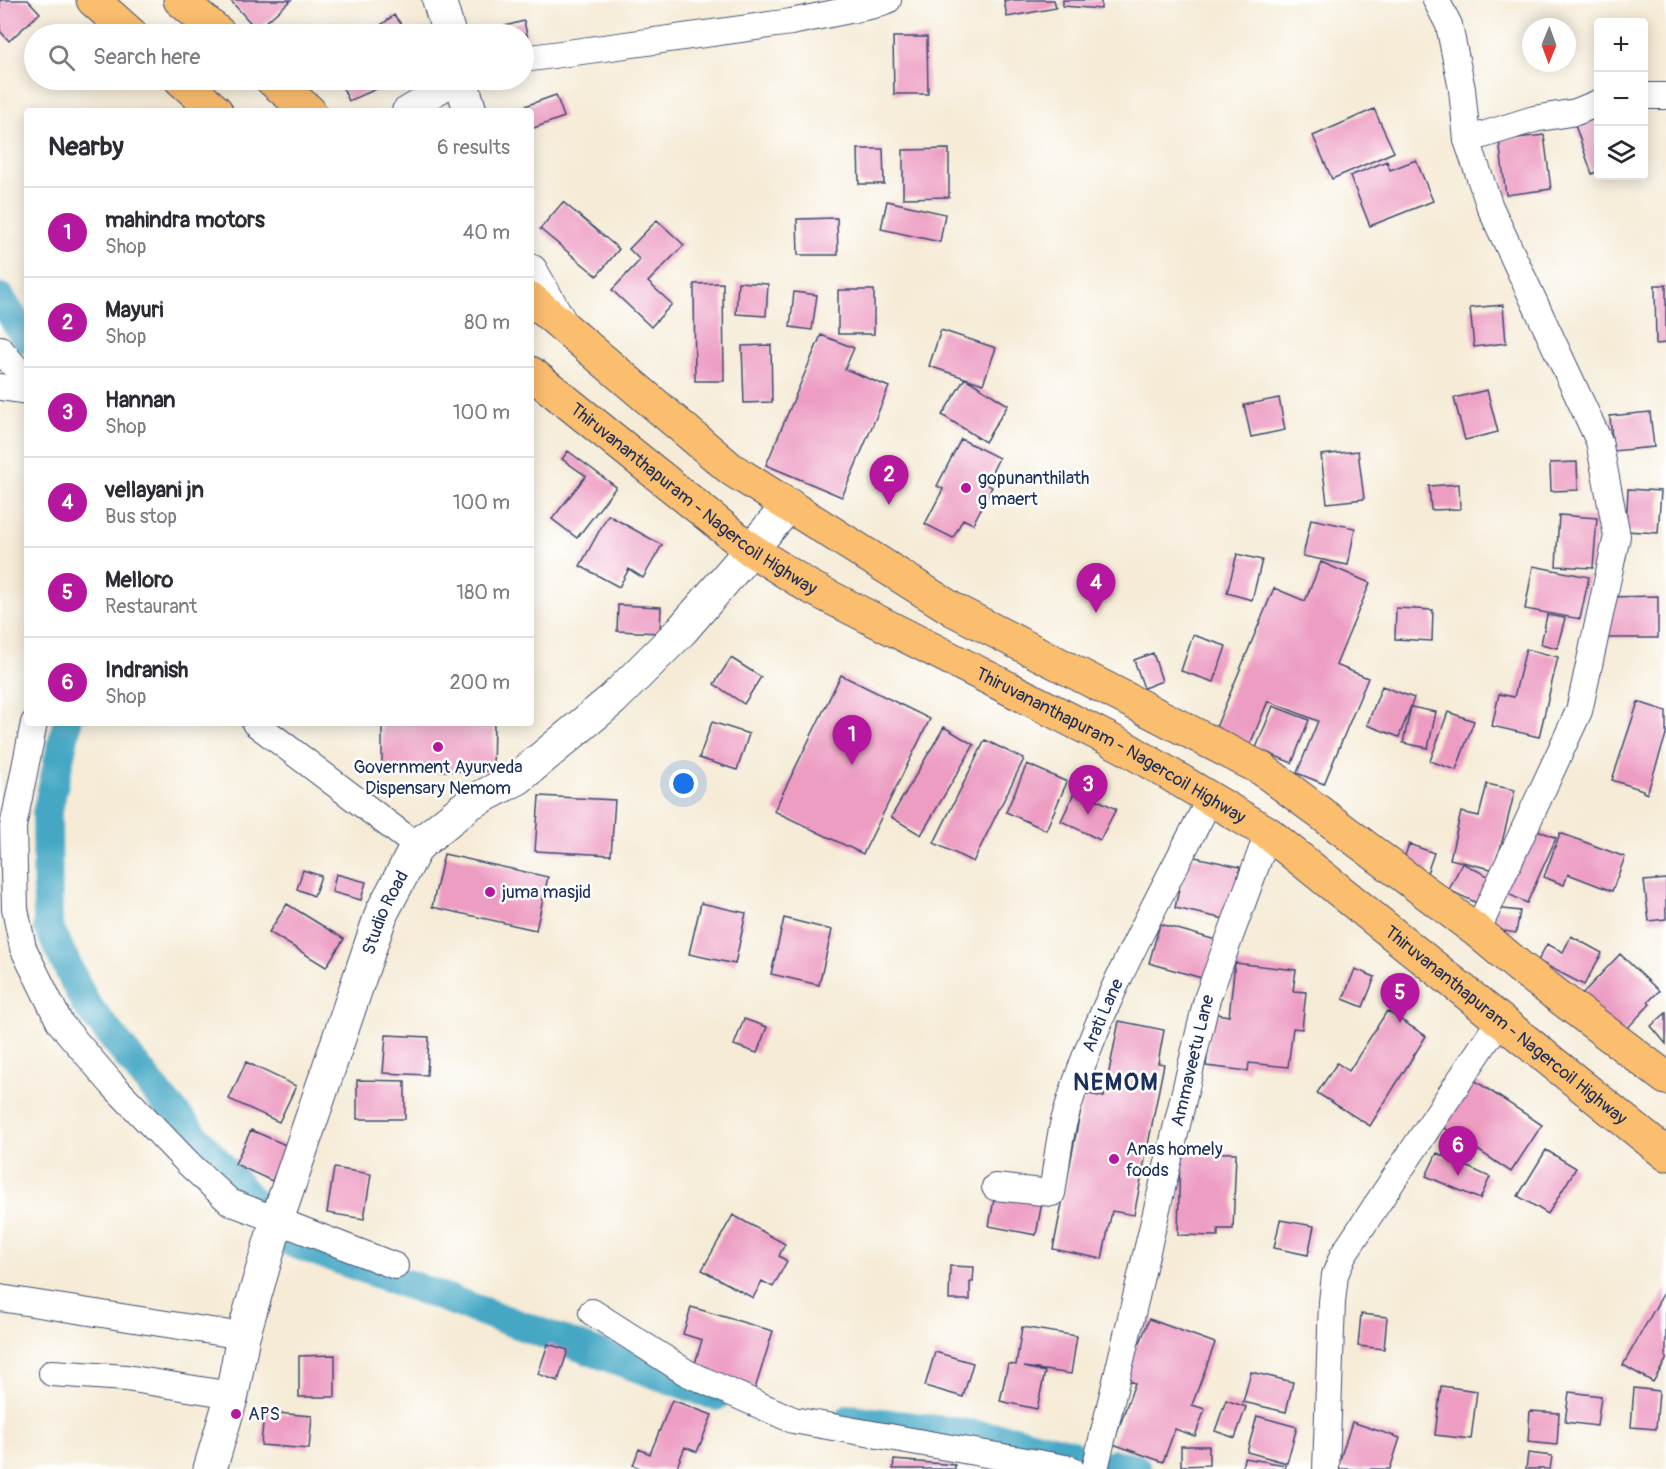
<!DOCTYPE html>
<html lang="en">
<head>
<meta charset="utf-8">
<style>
	:root { --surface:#fff; --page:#f2f2f3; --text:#2b2b33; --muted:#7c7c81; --line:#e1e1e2; --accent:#b5179e }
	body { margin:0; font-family:Pangolin,sans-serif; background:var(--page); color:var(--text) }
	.controls { position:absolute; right:18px; top:18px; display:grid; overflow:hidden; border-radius:6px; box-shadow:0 3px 15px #0003 }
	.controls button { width:54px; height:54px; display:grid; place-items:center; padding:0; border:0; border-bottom:2px solid var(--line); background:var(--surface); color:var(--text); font:30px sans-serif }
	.compass { position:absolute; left:1522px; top:18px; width:54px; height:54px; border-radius:50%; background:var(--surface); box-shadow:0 3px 15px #0003; rotate:181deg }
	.you { position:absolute; left:684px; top:784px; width:21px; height:21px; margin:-15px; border:4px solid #fff; border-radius:50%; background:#1a73e8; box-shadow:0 0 0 9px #1a73e833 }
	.badge { display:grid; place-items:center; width:39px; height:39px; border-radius:50%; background:var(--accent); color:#fff; font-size:20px; font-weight:700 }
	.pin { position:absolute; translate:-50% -50px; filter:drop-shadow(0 2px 3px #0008) }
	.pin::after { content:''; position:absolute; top:32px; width:21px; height:18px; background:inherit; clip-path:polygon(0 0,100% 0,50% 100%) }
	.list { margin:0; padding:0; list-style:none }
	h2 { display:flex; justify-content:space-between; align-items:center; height:78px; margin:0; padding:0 24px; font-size:26px }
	h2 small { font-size:20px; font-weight:400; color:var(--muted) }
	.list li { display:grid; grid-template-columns:39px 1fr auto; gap:18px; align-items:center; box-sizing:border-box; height:90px; padding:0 24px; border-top:2px solid var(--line) }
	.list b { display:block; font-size:22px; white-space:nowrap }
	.list p { margin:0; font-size:20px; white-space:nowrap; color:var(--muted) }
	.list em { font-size:20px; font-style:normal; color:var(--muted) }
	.icon { flex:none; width:33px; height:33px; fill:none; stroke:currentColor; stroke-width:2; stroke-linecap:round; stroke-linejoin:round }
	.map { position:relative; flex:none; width:1666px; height:1469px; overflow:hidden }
	.search { position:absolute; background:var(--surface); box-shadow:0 3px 15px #0003; left:24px; top:24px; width:510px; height:66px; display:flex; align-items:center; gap:15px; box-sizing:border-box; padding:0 21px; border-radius:33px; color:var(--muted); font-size:22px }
	.panel { position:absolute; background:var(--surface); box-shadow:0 3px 15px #0003; left:24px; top:108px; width:510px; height:618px; border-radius:6px }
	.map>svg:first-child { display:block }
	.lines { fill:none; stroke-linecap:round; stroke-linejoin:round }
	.canal { stroke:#44a7c4; stroke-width:30 }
	.building { fill:#ed9cc2 }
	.minor-casing { stroke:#3c4b70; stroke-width:28 }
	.tertiary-casing { stroke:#3c4b70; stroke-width:35 }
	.primary-casing { stroke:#3c4b70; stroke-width:35 }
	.minor { stroke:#fff; stroke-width:26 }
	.tertiary { stroke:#fff; stroke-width:33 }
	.primary { stroke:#fbbd6e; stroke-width:33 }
	.poi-dot { fill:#b5179e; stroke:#fff; stroke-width:2 }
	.labels { text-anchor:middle; stroke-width:5; stroke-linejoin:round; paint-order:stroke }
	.poi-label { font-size:18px; fill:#1b2f5e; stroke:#fff; text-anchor:start }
	.street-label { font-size:18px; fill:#1b2f5e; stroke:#fff }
	.district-label { font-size:24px; font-weight:bold; letter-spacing:1.5px; fill:#1b2f5e; stroke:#fff }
</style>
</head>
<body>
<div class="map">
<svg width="1666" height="1469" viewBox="0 0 1666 1469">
	<rect width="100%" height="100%" fill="#fff"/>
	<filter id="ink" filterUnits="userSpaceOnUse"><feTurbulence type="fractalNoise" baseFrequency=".0167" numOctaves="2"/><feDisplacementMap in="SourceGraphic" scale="12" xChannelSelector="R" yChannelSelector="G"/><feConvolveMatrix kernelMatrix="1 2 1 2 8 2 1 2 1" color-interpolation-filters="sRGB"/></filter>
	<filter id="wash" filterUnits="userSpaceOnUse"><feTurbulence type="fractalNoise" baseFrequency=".008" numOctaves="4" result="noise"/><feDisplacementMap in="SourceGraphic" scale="24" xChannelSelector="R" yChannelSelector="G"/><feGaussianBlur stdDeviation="1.35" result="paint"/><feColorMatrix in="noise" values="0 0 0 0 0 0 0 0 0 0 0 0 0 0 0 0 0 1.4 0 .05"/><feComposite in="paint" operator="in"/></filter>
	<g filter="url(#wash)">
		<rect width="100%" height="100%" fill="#f5ebd6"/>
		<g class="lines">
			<path class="canal" d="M0 298 27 339
				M67 723 47 814 48 926 85 1003 164 1101 251 1200 261 1208
				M293 1243 716 1396
				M850 1419 1015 1440 1069 1453
				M1115 1464 1136 1469"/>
		</g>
		<g id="blocks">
			<path class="building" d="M0 0H28L40 13 9 41 0 31Z
				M230 0H291L257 30Z
				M1004 0H1054L1056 8 1007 17Z
				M1063 0H1101V9L1063 6Z
				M394 15 409 34H386L380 26Z
				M524 21 529 44 524 46V34H498L497 28Z
				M322 24 330 34H309Z
				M893 37H927L928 94H894Z
				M339 80H397L349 101Z
				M556 95 564 117 531 129V111H511Z
				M1374 109 1394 152 1332 179 1313 136Z
				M1598 118V171L1592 174 1575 125Z
				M1544 135 1551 189 1506 195 1499 140Z
				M858 149H883L884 184H859Z
				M949 149V197L903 198V150Z
				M1416 160 1433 201 1370 226 1350 176 1387 161 1390 170Z
				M887 201 945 214 940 242 881 229Z
				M563 202 619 249 597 276 540 229Z
				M837 218 838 255H798L797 219Z
				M657 220 684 245 648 282 672 304 651 327 612 290 640 260 629 249Z
				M738 282 768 284 766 316 736 314Z
				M723 283 724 381H695L694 284Z
				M1655 285H1666V343L1656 344Z
				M838 290H874V334H838Z
				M794 292 817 295 812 330 790 327Z
				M1503 305 1506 343 1474 347 1470 308Z
				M941 330 996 348 983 384 929 366Z
				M821 335 854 348 845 369 889 387 842 497 766 465Z
				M771 345 772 402 744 403 742 346Z
				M965 378 1008 405 985 442 942 415Z
				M1487 390 1498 432 1465 440 1454 398Z
				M1279 398 1285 430 1251 437 1244 405Z
				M1650 412 1654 447 1613 451 1610 416Z
				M961 439 999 458 986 484 992 487 973 524 963 519 953 538 925 524 943 489 937 486Z
				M568 451 616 487 577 538 552 519 586 476 562 459Z
				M1358 451 1364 499 1327 503 1321 455Z
				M1577 462 1578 490 1551 491 1550 463Z
				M1459 484 1460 509 1431 510 1429 486Z
				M1628 489 1661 491 1658 533 1626 531Z
				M608 515 662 545 643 578 629 569 619 587 580 566Z
				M1559 515 1597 518 1593 568 1556 566Z
				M1311 519 1355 528 1348 565 1303 556Z
				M1237 554 1262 560 1252 600 1227 593Z
				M1321 562 1370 583 1336 665 1368 678 1324 784 1297 773 1318 721 1268 701 1249 747 1214 732 1274 588 1305 601Z
				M1533 566 1589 577 1580 619 1525 609Z
				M1658 596V638H1606V597Z
				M618 605 661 607 660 633 617 631Z
				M1396 608 1433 610 1432 641 1395 639Z
				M1547 615 1565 618 1557 648 1541 644Z
				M1193 635 1226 646 1214 682 1181 671Z
				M1526 649 1558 657 1539 737 1492 726 1499 694 1514 697Z
				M1153 653 1162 681 1144 688 1134 660Z
				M731 658 761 677 744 704 714 684Z
				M841 675 930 719 863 854 774 811Z
				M1382 686 1414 698 1399 737 1367 725Z
				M1638 702 1666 711V735L1647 794 1643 792V790L1612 780Z
				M1273 706 1309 720 1292 763 1256 748Z
				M1411 707 1436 712 1428 748 1403 743Z
				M1448 712 1474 721 1456 770 1430 761Z
				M712 722 749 734 737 770 699 758Z
				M382 723H494L493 771H382Z
				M944 727 974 745 921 835 891 817Z
				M985 740 1024 759 973 862 934 843Z
				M1027 764 1067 782 1046 830 1006 812Z
				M1487 784 1515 790 1495 870 1450 859 1461 812 1479 816Z
				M1076 789 1116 809 1100 840 1061 821Z
				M539 796 615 800 611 855 535 851Z
				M1531 827 1556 838 1527 903 1502 891Z
				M1560 833 1625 857 1612 891 1568 874 1564 885 1544 877Z
				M1409 844 1434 853 1427 873 1402 864Z
				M444 854 548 877 536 930 432 907Z
				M1186 855 1240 867 1229 920 1175 908Z
				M1462 863 1494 879 1481 905 1449 890Z
				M303 870 321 876 314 896 297 889Z
				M336 874 366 882 361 900 332 892Z
				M1666 879V919L1649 921 1644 881Z
				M701 903 746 913 735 964 689 954Z
				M287 904 344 939 326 967 269 932Z
				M1495 908 1520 911 1516 933 1492 929Z
				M784 918 832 930 819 985 771 974Z
				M1160 924 1216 940 1205 979 1149 963Z
				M1571 936 1602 953 1584 985 1538 961 1547 944 1563 952Z
				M1620 954 1659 991 1648 1002 1650 1004 1621 1035 1580 996Z
				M1235 963 1296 970 1293 991 1306 992 1302 1029 1293 1028 1288 1067 1249 1063 1248 1071 1206 1066 1212 1013 1229 1016Z
				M1355 969 1375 977 1363 1007 1343 999Z
				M1387 1011 1426 1036 1370 1126 1317 1093 1337 1063 1349 1071Z
				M1666 1013V1044L1651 1026Z
				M744 1019 767 1027 757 1053 734 1045Z
				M1119 1021 1164 1030 1158 1063 1164 1064 1134 1215 1112 1211 1102 1259 1053 1249 1084 1093 1104 1097Z
				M386 1035 429 1037 427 1075 383 1073Z
				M246 1062 296 1086 279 1122 229 1099Z
				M357 1080 405 1081V1119H357Z
				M1474 1080 1542 1125 1511 1172 1443 1127Z
				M251 1130 288 1146 272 1181 235 1164Z
				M1546 1150 1576 1168 1548 1214 1518 1196Z
				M1180 1152 1236 1153 1233 1229H1218V1236L1178 1235Z
				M1437 1153 1490 1177 1480 1199 1426 1176Z
				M334 1168 371 1174 364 1219 327 1213Z
				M995 1194 1042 1202 1036 1235 989 1226Z
				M733 1215 785 1244 779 1256 787 1261 773 1287 762 1281 753 1298 702 1270Z
				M1280 1220 1314 1226 1308 1255 1274 1248Z
				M950 1266 974 1267 973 1282H970V1300H949Z
				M1666 1289V1360L1653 1382 1623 1365Z
				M691 1307 773 1331 755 1389 693 1370 702 1340 683 1334Z
				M1361 1314 1387 1317 1384 1349 1358 1346Z
				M1149 1319 1215 1343 1192 1405 1205 1409 1195 1436 1175 1429 1163 1462 1113 1444 1135 1383 1118 1376 1131 1340 1140 1343Z
				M1022 1327 1077 1336 1071 1374 1024 1367 1045 1372 1037 1409 1000 1401 1008 1364 1016 1365Z
				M548 1344 568 1350 558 1381 538 1374Z
				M935 1352 973 1363 963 1397 925 1386Z
				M335 1355V1397H299V1356Z
				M1251 1372 1293 1382 1286 1412 1243 1402Z
				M1441 1386 1477 1391 1471 1439 1435 1435Z
				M1634 1388 1659 1391 1656 1429 1631 1427Z
				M1569 1392 1601 1396 1597 1426 1565 1422Z
				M672 1400 712 1415 697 1452 685 1447 676 1469H642L633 1465 639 1449 650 1454Z
				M1226 1400 1246 1407 1235 1438 1215 1431Z
				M1530 1411 1559 1413 1557 1445 1528 1442Z
				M264 1412 312 1416 309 1449 261 1445Z
				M1257 1416 1297 1427 1287 1463 1247 1452Z
				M1352 1422 1400 1438 1390 1469H1337Z
				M1181 1446H1209V1465L1181 1466Z
				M1528 1453 1552 1456 1550 1469H1526Z
				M1244 1458 1286 1465 1285 1469H1242Z
				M894 1460 955 1465V1469H893Z"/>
		</g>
	</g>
	<g filter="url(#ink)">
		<use href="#blocks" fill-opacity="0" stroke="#3c4b70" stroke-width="1.5"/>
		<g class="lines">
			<g class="minor-casing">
				<g id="minor">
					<path d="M1436 0 1449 25 1462 89 1467 140 1490 207 1599 441 1617 536 1579 711 1477 931"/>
					<path d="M524 59 791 22 874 5 888 0"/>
					<path d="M1644 96H1666"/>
					<path d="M405 111 457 80"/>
					<path d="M1467 140 1534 119 1576 112 1598 103"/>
					<path d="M0 349 27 381"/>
					<path d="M0 387 27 391"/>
					<path d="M34 723 13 827 15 909 23 948 60 1023 112 1084 190 1165 230 1202 395 1266"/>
					<path d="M255 723 417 846"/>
					<path id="s1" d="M995 1187 1052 1193C1056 1170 1058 1144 1064 1121 1095 1010 1158 900 1211 797"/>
					<path d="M0 1298 243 1336"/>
					<path d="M592 1312 687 1373 793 1420 1071 1469"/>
					<path d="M52 1373 126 1378 232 1395"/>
					<path id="s2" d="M1095 1469 1207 999 1268 833"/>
					<path d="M1326 1469 1332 1302 1335 1275 1343 1255 1500 1020"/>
				</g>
			</g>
			<g class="tertiary-casing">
				<g id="tertiary">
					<path d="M439 0 449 34"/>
					<path d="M461 80 470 111"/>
					<path d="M531 271 561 324"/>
					<path id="s3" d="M210 1469 232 1395 243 1336 277 1220 382 912 417 846 470 803 518 778 613 699 682 630 789 505"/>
				</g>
			</g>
			<g class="primary-casing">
				<g id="primary">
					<path d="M93 0 131 34"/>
					<path d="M180 0 220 34"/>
					<path d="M181 80 216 111"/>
					<path d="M272 80 309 111"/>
					<path d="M531 299 731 469 954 610 1262 769 1477 931 1521 968 1666 1078"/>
					<path id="s4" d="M531 373 750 549 808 586 1124 747 1268 833 1666 1154"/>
				</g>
			</g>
			<use href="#minor" class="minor"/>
			<use href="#tertiary" class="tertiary"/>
			<use href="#primary" class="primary"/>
		</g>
	</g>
	<g class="poi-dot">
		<circle cx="966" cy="488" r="6"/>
		<circle cx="438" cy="747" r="6"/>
		<circle cx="490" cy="892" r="6"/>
		<circle cx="1114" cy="1159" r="6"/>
		<circle cx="236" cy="1414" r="6"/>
	</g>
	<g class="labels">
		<g class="poi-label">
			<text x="978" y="484">gopunanthilath<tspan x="978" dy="21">g maert</tspan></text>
			<text x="438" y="773" text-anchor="middle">Government Ayurveda<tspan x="438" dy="21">Dispensary Nemom</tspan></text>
			<text x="502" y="898">juma masjid</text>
			<text x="1126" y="1155">Anas homely<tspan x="1126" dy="21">foods</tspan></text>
			<text x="248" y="1420">APS</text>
		</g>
		<g class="street-label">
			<text dy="6" stroke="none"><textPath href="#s4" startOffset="206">Thiruvananthapuram - Nagercoil Highway</textPath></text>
			<text dy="6" stroke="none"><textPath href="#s4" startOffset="692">Thiruvananthapuram - Nagercoil Highway</textPath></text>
			<text dy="6" stroke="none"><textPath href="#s3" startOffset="584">Studio Road</textPath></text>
			<text dy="6" stroke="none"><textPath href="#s1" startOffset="243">Arati Lane</textPath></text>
			<text dy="6" stroke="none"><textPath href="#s4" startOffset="1178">Thiruvananthapuram - Nagercoil Highway</textPath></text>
			<text dy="6" stroke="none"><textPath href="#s2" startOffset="420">Ammaveetu Lane</textPath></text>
		</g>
		<g class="district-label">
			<text x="1116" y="1090">NEMOM</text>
		</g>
	</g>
</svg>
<div class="controls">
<button>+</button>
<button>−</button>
<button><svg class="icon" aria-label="layers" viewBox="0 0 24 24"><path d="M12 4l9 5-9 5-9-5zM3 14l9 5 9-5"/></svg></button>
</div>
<svg class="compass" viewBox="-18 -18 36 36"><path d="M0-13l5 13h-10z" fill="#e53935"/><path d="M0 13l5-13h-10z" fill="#7c7c81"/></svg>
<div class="you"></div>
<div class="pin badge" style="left:852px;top:765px">1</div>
<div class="pin badge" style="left:889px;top:505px">2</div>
<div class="pin badge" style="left:1088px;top:815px">3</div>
<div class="pin badge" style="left:1096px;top:613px">4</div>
<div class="pin badge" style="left:1400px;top:1023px">5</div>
<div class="pin badge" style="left:1458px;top:1176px">6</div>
<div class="search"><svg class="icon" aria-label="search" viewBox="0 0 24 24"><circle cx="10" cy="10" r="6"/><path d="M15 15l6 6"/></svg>Search here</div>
<section class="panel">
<h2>Nearby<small>6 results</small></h2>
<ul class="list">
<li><span class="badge">1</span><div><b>mahindra motors</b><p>Shop</p></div><em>40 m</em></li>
<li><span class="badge">2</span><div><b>Mayuri</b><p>Shop</p></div><em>80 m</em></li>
<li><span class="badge">3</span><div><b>Hannan</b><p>Shop</p></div><em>100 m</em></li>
<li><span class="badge">4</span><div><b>vellayani jn</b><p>Bus stop</p></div><em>100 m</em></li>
<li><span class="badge">5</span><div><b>Melloro</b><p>Restaurant</p></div><em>180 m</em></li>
<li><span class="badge">6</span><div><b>Indranish</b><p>Shop</p></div><em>200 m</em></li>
</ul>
</section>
</div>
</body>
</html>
